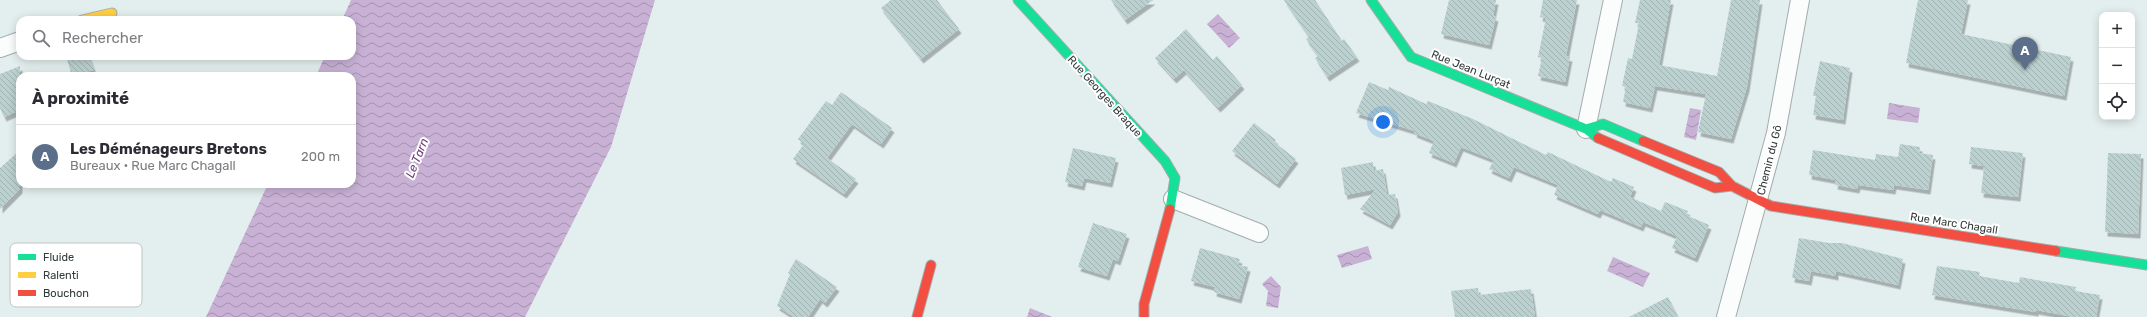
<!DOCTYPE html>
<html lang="fr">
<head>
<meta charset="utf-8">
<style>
	:root { --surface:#fff; --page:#f7f7f7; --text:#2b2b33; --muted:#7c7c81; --line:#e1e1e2; --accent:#db2777 }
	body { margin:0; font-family:Rubik,sans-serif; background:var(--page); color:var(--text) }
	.controls { position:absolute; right:12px; top:12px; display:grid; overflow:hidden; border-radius:8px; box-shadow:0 2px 10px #0003 }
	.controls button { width:36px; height:36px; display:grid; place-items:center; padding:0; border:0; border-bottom:1px solid var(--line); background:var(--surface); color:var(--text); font:20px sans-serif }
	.you { position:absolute; left:1383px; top:122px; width:14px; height:14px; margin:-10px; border:3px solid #fff; border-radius:50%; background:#1a73e8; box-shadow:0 0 0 6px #1a73e833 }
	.badge { display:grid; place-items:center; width:26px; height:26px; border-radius:50%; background:var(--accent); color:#fff; font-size:13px; font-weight:700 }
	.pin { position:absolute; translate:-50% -33px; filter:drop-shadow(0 1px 2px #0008) }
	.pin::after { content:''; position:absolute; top:21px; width:14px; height:12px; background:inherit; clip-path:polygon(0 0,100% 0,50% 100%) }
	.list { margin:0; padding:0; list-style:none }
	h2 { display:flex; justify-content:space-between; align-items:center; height:52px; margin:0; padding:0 16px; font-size:17px }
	h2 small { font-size:13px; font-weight:400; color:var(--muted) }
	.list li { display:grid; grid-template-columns:26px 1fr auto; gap:12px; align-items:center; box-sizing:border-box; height:64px; padding:0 16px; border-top:1px solid var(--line) }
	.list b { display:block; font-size:15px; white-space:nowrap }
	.list p { margin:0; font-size:13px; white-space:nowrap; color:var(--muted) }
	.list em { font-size:13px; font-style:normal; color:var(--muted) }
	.icon { flex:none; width:22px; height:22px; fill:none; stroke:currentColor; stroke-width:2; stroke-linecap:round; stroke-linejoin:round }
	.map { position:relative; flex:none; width:2147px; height:317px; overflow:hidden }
	.search { position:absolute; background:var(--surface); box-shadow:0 2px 10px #0003; left:16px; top:16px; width:340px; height:44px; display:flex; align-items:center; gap:10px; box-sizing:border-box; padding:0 14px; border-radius:12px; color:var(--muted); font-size:15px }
	.panel { position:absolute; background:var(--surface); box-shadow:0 2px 10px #0003; left:16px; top:72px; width:340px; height:116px; border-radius:12px }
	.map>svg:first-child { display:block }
	.water { fill:url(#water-waves) }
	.building { fill:url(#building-back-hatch); filter:url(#shadow) }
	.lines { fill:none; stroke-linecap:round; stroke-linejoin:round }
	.street-casing { stroke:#a3acac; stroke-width:20 }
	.fast-casing { stroke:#a3acac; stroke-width:11 }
	.slow-casing { stroke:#a3acac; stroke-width:11 }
	.jam-casing { stroke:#a3acac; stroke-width:11 }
	.street { stroke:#fbfdfc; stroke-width:18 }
	.fast { stroke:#16e098; stroke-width:9 }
	.slow { stroke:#ffcf43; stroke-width:9 }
	.jam { stroke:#f24e42; stroke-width:9 }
	.labels { text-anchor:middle; stroke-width:4; stroke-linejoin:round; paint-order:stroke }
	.street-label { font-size:11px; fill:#313a39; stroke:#fff }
	.water-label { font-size:12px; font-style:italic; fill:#6a3979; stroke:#fff }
	.key { fill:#fff; stroke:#c1c4c4; stroke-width:1 }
	.key-label { font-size:11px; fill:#313a39 }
</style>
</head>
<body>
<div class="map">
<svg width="2147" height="317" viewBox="0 0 2147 317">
	<defs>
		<pattern id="water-waves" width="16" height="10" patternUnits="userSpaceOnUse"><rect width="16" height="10" fill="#c8b1d5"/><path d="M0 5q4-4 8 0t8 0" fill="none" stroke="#a391ae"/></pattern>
		<pattern id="building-back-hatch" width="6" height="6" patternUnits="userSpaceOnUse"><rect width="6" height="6" fill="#bbd1d0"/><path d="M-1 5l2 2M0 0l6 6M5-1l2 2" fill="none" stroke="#a1b4b3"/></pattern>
		<filter id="shadow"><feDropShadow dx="2.5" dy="4.5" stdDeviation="0" flood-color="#0004"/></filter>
	</defs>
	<rect width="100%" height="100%" fill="#e3efee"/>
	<path class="water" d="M351 0H655L611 147 525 317H206L268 184H352V76H316L325 56H352V20H342Z
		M1218 14 1240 38 1229 48 1207 24Z
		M1889 103 1920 108 1918 123 1887 119Z
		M1690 108 1701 110 1696 140 1684 137Z
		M1368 246 1372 259 1342 268 1337 255Z
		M1613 257 1650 273 1643 287 1607 271Z
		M1271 276 1281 287 1278 308 1266 306 1268 291 1262 284Z
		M1030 308 1052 317H1027Z"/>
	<path class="building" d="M891 0H937L959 29 921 59 881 8Z
		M1111 0H1153L1125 20Z
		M1284 0H1315L1342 41 1344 39 1357 57 1327 77 1315 58 1318 56 1306 39 1309 37Z
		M1449 0H1496L1493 16 1496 17 1489 45 1441 34Z
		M1543 0H1577L1566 56 1570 57 1565 82 1538 76 1542 58 1538 57 1546 18 1540 17Z
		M1640 0H1671L1659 65 1717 76 1731 0H1760L1747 87 1731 139 1698 132 1706 94 1655 86 1650 108 1623 102 1626 87 1622 86 1628 58 1632 59 1639 23H1635Z
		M1918 0H1968L1961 34 2071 57 2064 96 1906 63Z
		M1186 29 1213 60 1217 56 1242 85 1218 108 1184 70 1174 79 1155 58Z
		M66 56H89L94 70 72 76Z
		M1820 61 1850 68 1843 120 1813 115 1816 96H1813Z
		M20 66V110L4 117 0 108V74Z
		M1369 82 1388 90 1389 87 1426 104 1428 101 1473 119 1546 155 1548 152 1611 182 1613 178 1634 187 1630 197 1661 211 1665 202 1688 211 1686 215 1709 225 1695 258 1672 248 1677 236 1643 222 1641 227 1600 210 1598 214 1554 195 1558 185 1514 167 1509 178 1489 169 1494 160 1461 147 1454 163 1429 153 1434 141 1414 133 1415 131 1356 113Z
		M841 92 892 128 881 144 852 124 827 158 856 179 844 194 793 159 804 144 798 139 826 101 832 105Z
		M1254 123 1276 140 1274 142 1296 159 1277 184 1232 151Z
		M1900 144 1920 147 1919 153 1933 155 1928 190 1894 185 1893 190 1858 185 1857 189 1835 185 1836 180 1809 175 1813 150 1875 160 1876 154 1898 157Z
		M1971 147 2023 153 2018 197 1981 193 1984 166 1969 164Z
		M1073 148 1116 158 1110 183 1084 178 1082 186 1065 182Z
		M20 150V189L0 209V168Z
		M2108 153 2141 154 2138 234 2105 232Z
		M1373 162 1374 171 1383 169 1387 195 1395 194 1398 212 1390 225 1360 209 1376 189 1345 195 1341 168Z
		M1093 223 1127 234 1118 261 1113 259 1107 276 1078 267Z
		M1799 238 1829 243H1842L1903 259 1898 285 1836 271V276L1811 271 1809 281 1792 278Z
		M1200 248 1240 259 1238 265 1248 267 1239 299 1214 292 1215 287 1191 281Z
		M796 259 837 287 825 303 820 299 808 317H794L777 306 790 274 788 273Z
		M1937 266 1980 272 1979 276 2019 283 2020 277 2076 287 2075 291 2100 295 2096 317H2074L2036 310V312L1932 295Z
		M1478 288 1479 295 1531 289 1535 317H1455L1451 291Z
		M1668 297 1678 317H1629Z"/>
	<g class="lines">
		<g class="street-casing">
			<path id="street" d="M0 48 20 41
				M1586 129 1613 0
				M1173 199 1259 233
				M1726 317 1776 133 1800 0"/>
		</g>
		<g class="fast-casing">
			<path id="fast" d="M1018 0 1165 161 1175 178 1170 209
				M1371 0 1411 57 1586 129 1598 138
				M1586 129 1603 124 1643 141
				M2056 251 2147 265"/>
		</g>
		<g class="slow-casing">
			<path id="slow" d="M82 20 112 13"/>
		</g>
		<g class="jam-casing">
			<path id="jam" d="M1598 138 1715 188 1732 186 1719 172 1643 141
				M1732 186 1771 206 2056 251
				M917 317 931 265
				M1144 317V304L1170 209"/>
		</g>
		<use href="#street" class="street"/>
		<use href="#fast" class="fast"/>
		<use href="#slow" class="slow"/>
		<use href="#jam" class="jam"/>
	</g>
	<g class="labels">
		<g class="street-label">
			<text transform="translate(1471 69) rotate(22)" y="4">Rue Jean Lurçat</text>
			<text transform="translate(1105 96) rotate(48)" y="4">Rue Georges Braque</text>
			<text transform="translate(1769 160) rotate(-76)" y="4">Chemin du Gô</text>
			<text transform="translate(1954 223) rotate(9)" y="4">Rue Marc Chagall</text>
		</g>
		<g class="water-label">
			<text transform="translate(417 158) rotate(-68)" y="4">Le Tarn</text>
		</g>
	</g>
	<rect x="10" y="243" width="132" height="64" rx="6" class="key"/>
	<rect x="18" y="254" width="18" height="6" fill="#16e098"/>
	<rect x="18" y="272" width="18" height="6" fill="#ffcf43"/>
	<rect x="18" y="290" width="18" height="6" fill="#f24e42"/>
	<g class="key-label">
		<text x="43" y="261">Fluide</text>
		<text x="43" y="279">Ralenti</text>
		<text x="43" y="297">Bouchon</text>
	</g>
</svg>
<div class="controls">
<button>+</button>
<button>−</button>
<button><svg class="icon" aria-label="locate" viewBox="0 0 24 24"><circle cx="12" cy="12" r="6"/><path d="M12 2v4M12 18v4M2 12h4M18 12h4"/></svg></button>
</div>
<div class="you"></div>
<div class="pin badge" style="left:2025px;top:70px;background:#5c6f8a">A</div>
<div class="search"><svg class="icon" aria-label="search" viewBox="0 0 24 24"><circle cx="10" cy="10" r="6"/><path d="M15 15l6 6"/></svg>Rechercher</div>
<section class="panel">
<h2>À proximité<small></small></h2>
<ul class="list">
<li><span class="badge" style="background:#5c6f8a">A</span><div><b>Les Déménageurs Bretons</b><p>Bureaux · Rue Marc Chagall</p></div><em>200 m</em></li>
</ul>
</section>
</div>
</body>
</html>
